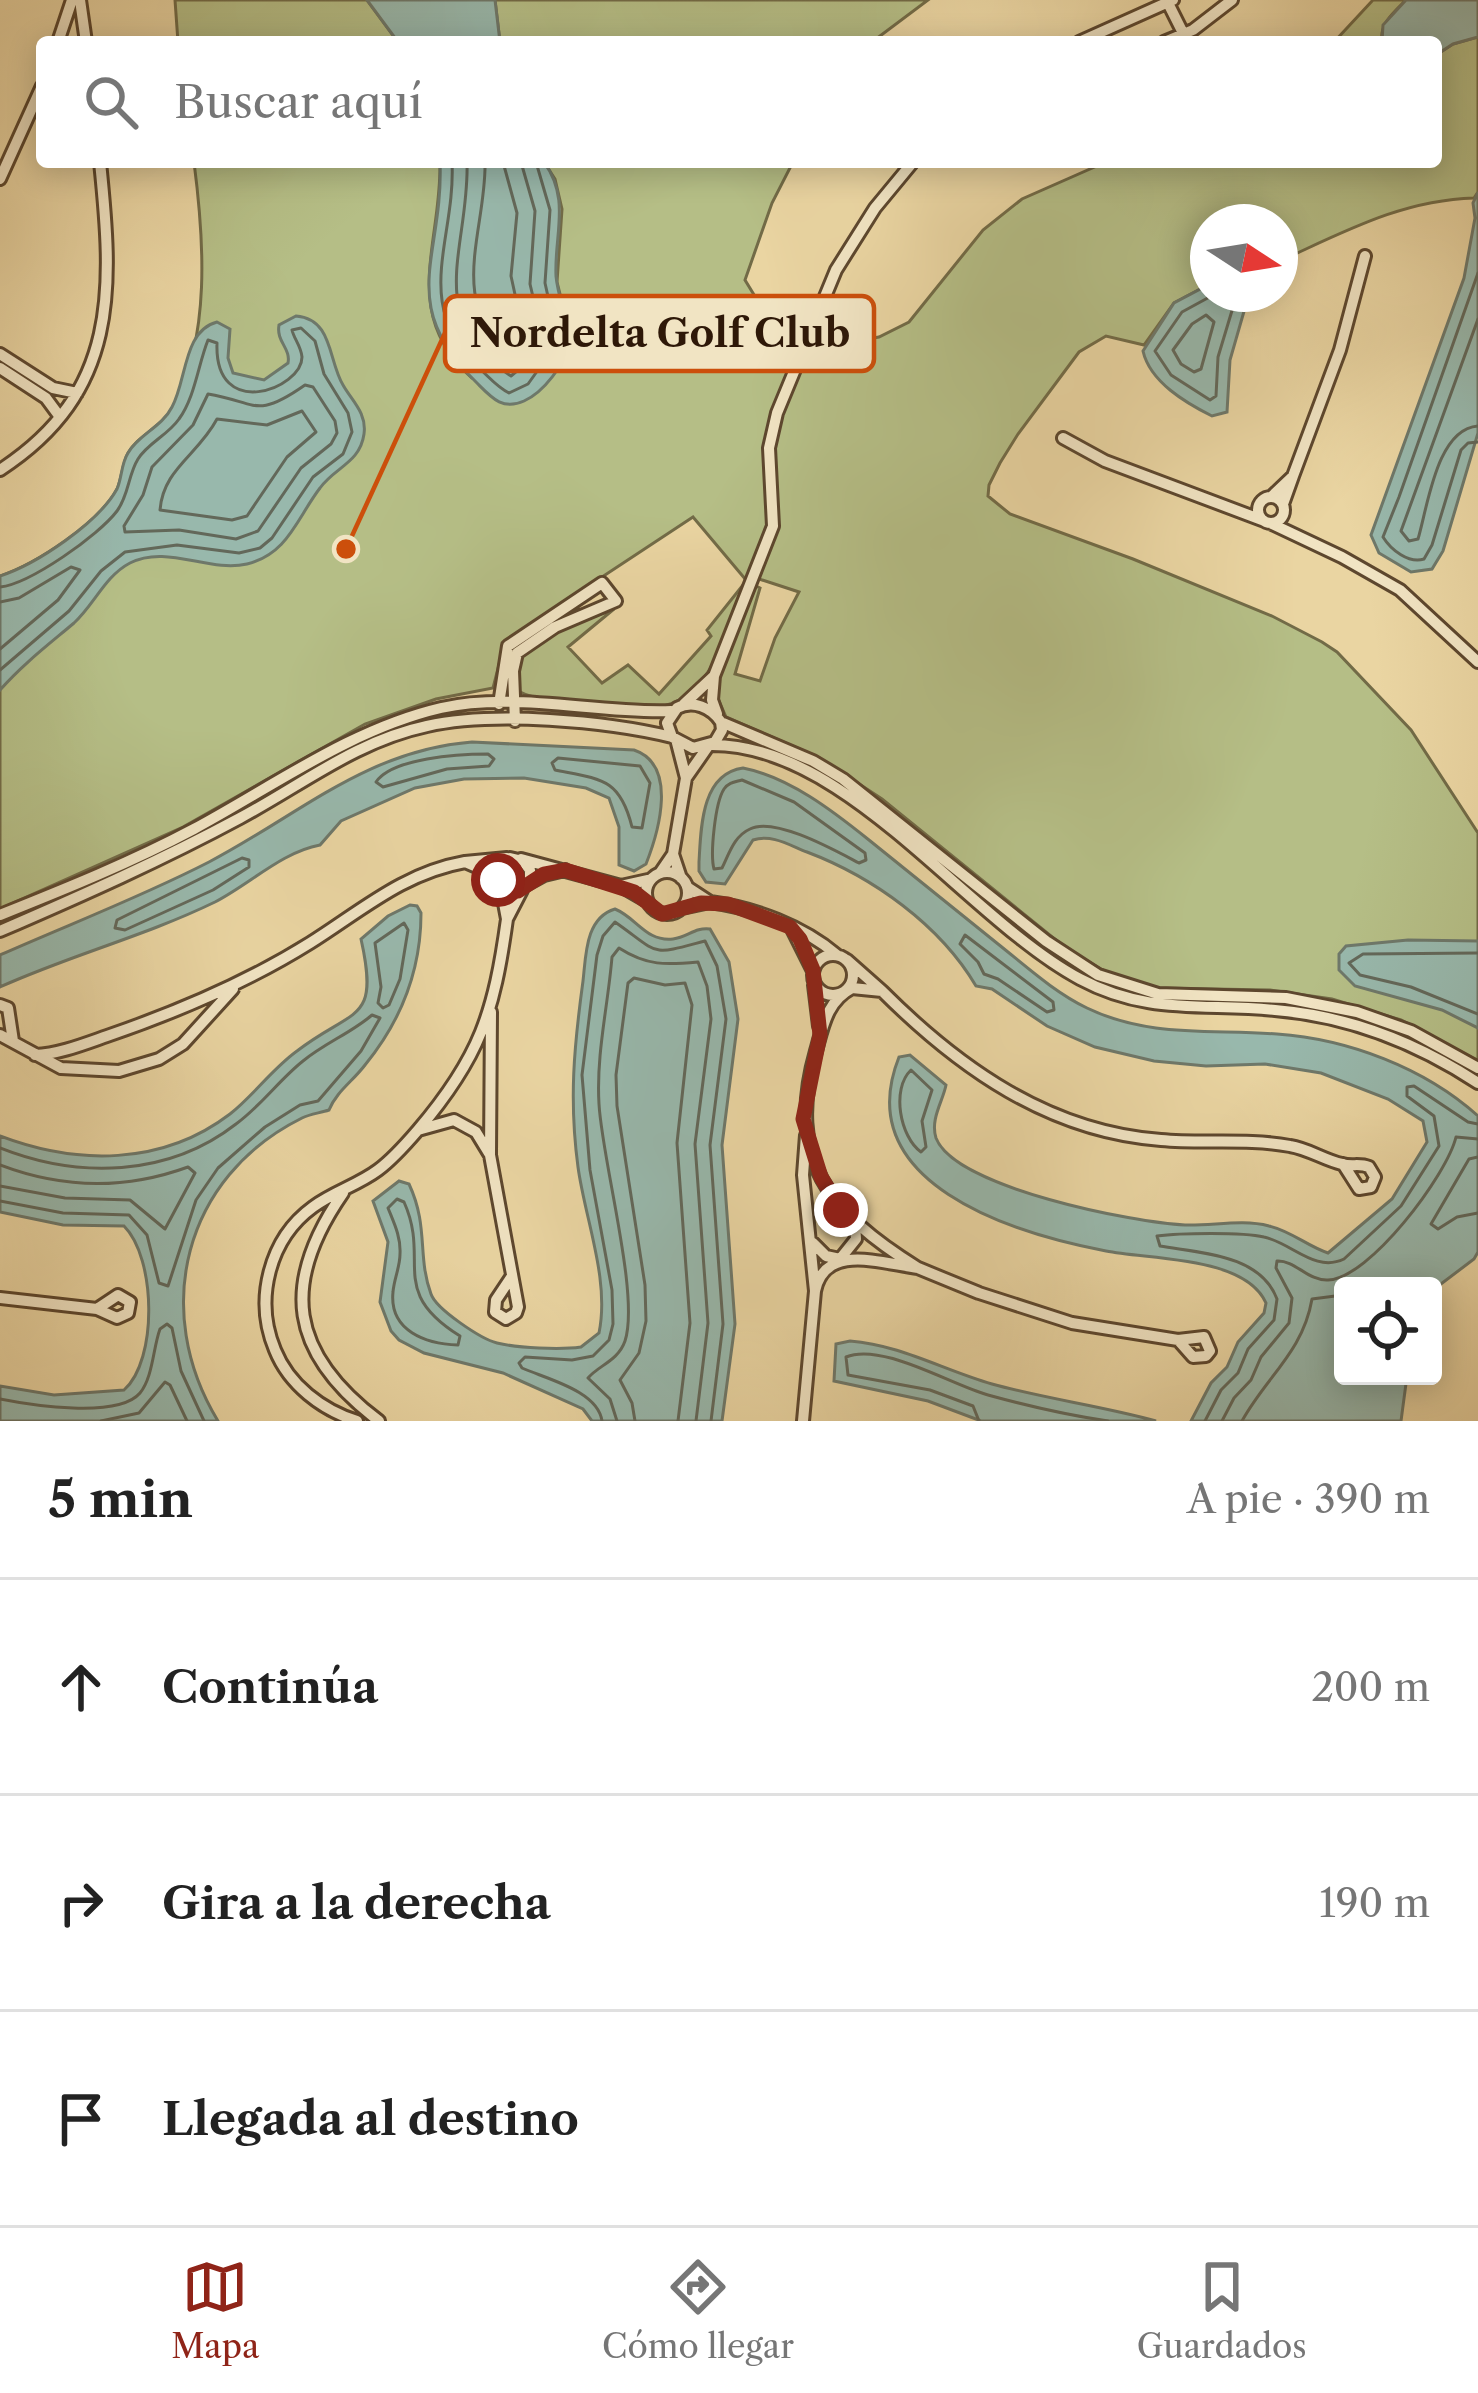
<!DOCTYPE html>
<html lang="es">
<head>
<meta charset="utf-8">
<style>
	:root { --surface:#fff; --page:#f6f6f6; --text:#222; --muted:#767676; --line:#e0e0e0; --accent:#8f2418 }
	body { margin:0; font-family:"Libre Caslon Text",serif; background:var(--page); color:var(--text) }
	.controls { position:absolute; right:36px; bottom:36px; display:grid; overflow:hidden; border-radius:12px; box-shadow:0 6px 30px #0003 }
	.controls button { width:108px; height:108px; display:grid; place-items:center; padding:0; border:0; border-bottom:3px solid var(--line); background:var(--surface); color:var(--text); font:60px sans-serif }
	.compass { position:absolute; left:1190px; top:204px; width:108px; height:108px; border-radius:50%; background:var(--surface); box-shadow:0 6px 30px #0003; rotate:102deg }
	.stop { position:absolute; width:36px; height:36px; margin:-27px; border:9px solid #8f2418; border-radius:50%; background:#fff }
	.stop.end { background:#8f2418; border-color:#fff; box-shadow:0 3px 12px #0008 }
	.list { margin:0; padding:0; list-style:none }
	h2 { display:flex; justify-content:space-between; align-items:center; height:156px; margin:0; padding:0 48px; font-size:51px }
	h2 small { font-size:39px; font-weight:400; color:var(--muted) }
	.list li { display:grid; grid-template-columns:78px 1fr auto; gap:36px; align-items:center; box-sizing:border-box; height:216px; padding:0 48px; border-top:3px solid var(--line) }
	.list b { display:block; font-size:45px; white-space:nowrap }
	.list em { font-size:39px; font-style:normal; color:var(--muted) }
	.icon { flex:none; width:66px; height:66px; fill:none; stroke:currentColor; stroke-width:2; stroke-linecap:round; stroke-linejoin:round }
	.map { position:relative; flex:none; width:1478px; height:1421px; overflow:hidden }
	.search { position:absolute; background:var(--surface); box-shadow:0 6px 30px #0003; left:36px; right:36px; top:36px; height:132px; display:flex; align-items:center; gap:30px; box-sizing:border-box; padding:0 42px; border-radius:12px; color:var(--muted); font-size:45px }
	.sheet { height:804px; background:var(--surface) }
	nav { display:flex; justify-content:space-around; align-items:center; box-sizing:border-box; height:168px; border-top:3px solid var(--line); background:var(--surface); font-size:33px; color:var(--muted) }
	nav a { display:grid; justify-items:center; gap:6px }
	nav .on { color:var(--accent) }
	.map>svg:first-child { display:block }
	.green { fill:#b5be86; stroke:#726b47; stroke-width:3 }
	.water { fill:#98b8ac; stroke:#6e786a; stroke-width:3 }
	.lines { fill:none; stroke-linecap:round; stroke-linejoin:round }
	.shore { stroke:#63685a; stroke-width:3 }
	.minor-casing { stroke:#5d472e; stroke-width:16 }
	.minor { stroke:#f1e4c3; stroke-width:10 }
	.route { stroke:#8f2418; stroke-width:15 }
	.leader { fill:none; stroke:#cc4f0b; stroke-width:4.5 }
	.callout-dot { fill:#cc4f0b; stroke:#f1e4c3; stroke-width:4.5 }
	.callout { fill:#f1e4c3; stroke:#cc4f0b; stroke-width:4.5 }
	.callout-label { font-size:39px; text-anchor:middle; font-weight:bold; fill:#2e1808 }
</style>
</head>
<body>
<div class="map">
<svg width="1478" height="1421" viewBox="0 0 1478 1421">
	<rect width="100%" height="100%" fill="#ead5a2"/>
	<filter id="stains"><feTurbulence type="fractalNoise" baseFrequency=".00167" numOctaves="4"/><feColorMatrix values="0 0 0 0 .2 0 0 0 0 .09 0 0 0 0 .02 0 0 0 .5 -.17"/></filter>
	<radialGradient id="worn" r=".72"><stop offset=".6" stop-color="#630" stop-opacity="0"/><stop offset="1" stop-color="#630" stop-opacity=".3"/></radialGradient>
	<path class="green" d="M175 0H367L398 42H178Z
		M495 0H928L872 42H500Z
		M1373 0H1406C1394 12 1379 24 1382 42H1334Z
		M1478 37V192L1474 198C1402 200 1344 232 1280 261V222H1208V285L1174 303 1144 345 1106 336 1079 352 1018 434 1000 463 989 485 988 496 1010 514 1133 559 1272 616 1322 642 1337 652 1411 730 1478 833V1061L1401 1020 1332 999 1270 990 1156 988 1108 973 1067 949 882 799 818 757 726 717 716 694 719 676 756 586 760 588 735 674 760 681 775 638 799 592 750 576 746 580 693 517 505 641 493 688 436 699 365 724 183 827 0 909V576C36 564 99 523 117 489 122 478 122 464 128 453 138 435 162 427 173 407 211 337 204 239 194 162H440C442 242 399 314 472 378L545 383 568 351 569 330 557 282 562 209 555 179 544 162H793L772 203 745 280 773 326 793 347 812 348 879 337 909 322 983 230 1022 199 1106 162H1436V55L1453 44Z
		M743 585C728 628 712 702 656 707 638 708 619 705 600 704 574 702 541 703 518 691 518 682 515 669 518 661 527 638 592 618 614 609L568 647 602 683 628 665 659 694 711 636 707 630Z"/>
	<path class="water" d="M367 0H495L500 42H398Z
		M1406 0H1478V37L1453 44 1436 55V42H1382L1383 25Z
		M440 162H544C571 199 554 235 556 276 558 299 569 320 570 343 564 365 544 392 524 401 502 411 491 397 476 382 395 302 444 257 440 162Z
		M1478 192V433L1443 551 1432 569 1411 572 1379 553 1371 535 1464 278 1475 218 1473 203Z
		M1208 285V294H1249L1230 360 1227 412 1212 416C1186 403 1150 382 1143 351L1174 303Z
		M296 316C333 319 328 360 343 385 352 401 367 413 364 434 360 463 335 467 320 488 297 518 288 554 247 564 209 573 167 544 130 563 105 576 94 605 74 623 48 645 23 664 0 690V576C37 564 98 523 117 489 122 478 121 464 128 453 138 435 162 427 172 407 187 380 183 331 217 322L230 329 228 358 233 373 264 380 288 363C291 348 276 342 279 325Z
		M472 742 634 750C678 765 659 831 646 864L634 871 619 865V827L609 798 586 788 524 778 464 779 415 788 341 821 320 845C282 852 250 884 215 902 145 936 71 955 0 987V955C70 924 141 897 209 862 299 815 367 750 472 742Z
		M743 768C789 777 833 811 869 840 912 875 955 909 998 944 1027 967 1054 992 1087 1008 1149 1038 1212 1029 1277 1034 1348 1039 1425 1068 1478 1116V1252L1474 1259 1433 1290V1286H1343V1376H1407L1401 1421H1191L1211 1383 1227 1367 1238 1342 1264 1313 1266 1303C1245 1256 1151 1260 1106 1251 1012 1233 849 1183 899 1057L910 1055 946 1085C943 1101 930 1119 936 1138 955 1188 1136 1223 1185 1225 1213 1226 1242 1219 1269 1226 1291 1231 1307 1246 1328 1253L1392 1199 1427 1142 1423 1121 1388 1099 1321 1073 1265 1064 1206 1066 1154 1061 1095 1047 1047 1026 992 989 976 986C940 925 873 877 807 852 789 845 772 834 753 840L725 884 706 882 699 871V862C701 828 701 774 743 768Z
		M410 905 417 906 421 913C421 971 401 1021 365 1065 353 1081 336 1092 329 1110 320 1113 310 1114 302 1118 183 1177 151 1311 218 1421H0V1386L54 1395 124 1390C158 1360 156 1258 124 1226L63 1225 0 1212V1136C76 1165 162 1166 230 1114 254 1095 272 1069 297 1051 354 1007 380 1024 361 939L388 916Z
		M615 909C637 918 646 942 673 939 688 937 695 927 710 929L729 962 738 1019 722 1145 735 1324 722 1421H592L583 1409 503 1373 424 1353 399 1340 391 1331 380 1302 388 1242 373 1201 399 1181 409 1184C429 1227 417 1256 431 1294 436 1309 481 1339 497 1343 518 1348 560 1350 581 1347L599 1333C610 1280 585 1219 578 1167 569 1100 574 1047 583 981 586 956 585 918 615 909Z
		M1408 940 1478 941V1028L1442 1010 1355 986 1339 970V954L1346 946Z
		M850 1341C901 1345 943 1370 992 1384 1046 1399 1102 1406 1156 1421H981L928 1401 834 1381 836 1344Z"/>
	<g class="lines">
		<path class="shore" d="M452 162C456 241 410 304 480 369 490 378 497 387 509 393L528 384 558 342 545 283 550 210 536 162
			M467 162C470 246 421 318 511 376L530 360 543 340 530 284 535 211 521 162
			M485 162C487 227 445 306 511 351L524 336 511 276 517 213 503 162
			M1478 273 1399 497 1383 537C1391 550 1409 564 1424 559L1432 545 1461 450 1468 443 1478 442
			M1215 294 1182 312 1155 351 1171 375 1210 400 1216 396 1218 357 1237 294
			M1206 315 1214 322 1201 369 1194 372 1181 364 1173 350 1192 324Z
			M1478 319 1401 531 1409 541 1418 539C1428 505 1437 429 1478 426
			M305 385 313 387 335 421 337 433 331 444 301 468 258 531 236 539 179 530 125 532 124 526 143 495 152 467 193 425 208 394C257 402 255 420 305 385Z
			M302 411 316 432 287 457 247 516 232 520 160 510C163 469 198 455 217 419L267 425Z
			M0 587C30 584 99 535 117 511 129 495 128 475 138 459 148 443 168 435 179 419 195 397 198 365 208 340L217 343C214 422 302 389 302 357 301 346 294 339 292 330L301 328 315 341 324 374 348 413 352 432 343 454 313 477 272 538 260 548 239 553 177 545 125 552 101 571 69 611 0 670
			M0 602 19 598 71 567 80 570 58 600 0 649
			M488 754 494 759 489 766 447 769 383 787 376 782C392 758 459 754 488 754Z
			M558 758 640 766 650 783 642 828 632 827C620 778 601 779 555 770L552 763Z
			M742 780 794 802 865 853 866 860 859 863C836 851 774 816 750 829 734 836 729 854 722 868L714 869C710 854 715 803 724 789 729 782 735 782 742 780Z
			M242 858 249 860V867L213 890 125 930 115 928 117 920Z
			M404 923 408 930 400 979 389 1005 383 1008 378 1003 381 987 375 943Z
			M965 935 1053 1002 1054 1010 1047 1012 998 979 984 974 978 962 960 944Z
			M1478 953 1363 954 1349 963 1360 975 1411 987 1478 1014
			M911 1070 932 1090 922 1121 926 1147 921 1152C900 1137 891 1089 911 1070Z
			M0 1148C78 1179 168 1177 236 1124 261 1106 279 1080 303 1061 325 1043 351 1033 372 1015L380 1018 361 1051 318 1101 300 1105 265 1127 218 1168 196 1200 168 1286 159 1283 147 1235 129 1215 63 1213 0 1201
			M1478 1157 1469 1159 1431 1224 1438 1229 1457 1217 1478 1213
			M0 1165C63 1189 125 1190 188 1167L195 1173 165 1229 130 1200 65 1198 0 1186
			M397 1199 404 1202C431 1262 387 1290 460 1336L458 1345C426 1344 389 1331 393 1292 394 1279 400 1267 400 1254 401 1237 394 1223 388 1208Z
			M0 1399C30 1405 118 1419 140 1393 153 1377 153 1348 160 1329L167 1324 172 1328 181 1371 204 1421
			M101 1421 139 1413 165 1382 170 1385 187 1421
			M602 1421C598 1391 547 1379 522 1368L519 1363 525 1357 572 1360 593 1356 609 1340 613 1324 612 1290 590 1170 582 1075 597 955 603 936 615 922C662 955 648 956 705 941L717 966 726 1019 710 1145 723 1324 711 1421
			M617 1421 610 1399 588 1378C599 1365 618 1361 625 1341 640 1295 602 1161 599 1104 596 1054 608 1006 612 957L619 948C647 966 666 965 698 962L707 986 711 1019 695 1144 708 1323 696 1421
			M635 1421 632 1403 620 1380 639 1353 646 1321 645 1285 617 1106 616 1075 628 983 634 978 665 985 685 983 692 1005 677 1143 690 1323 678 1421
			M979 1421 973 1406 930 1390 848 1375 846 1357C882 1342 951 1385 988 1395 1028 1406 1067 1415 1108 1421
			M1205 1421 1221 1390 1238 1373 1248 1349 1274 1320 1277 1299C1260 1254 1200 1253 1160 1246L1157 1236C1179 1233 1243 1232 1264 1237 1292 1243 1315 1273 1344 1259L1401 1206 1439 1146 1434 1116 1407 1096V1087L1414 1086 1468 1122 1478 1124
			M1222 1421 1234 1398 1251 1380 1261 1357 1289 1323 1292 1298 1276 1268 1277 1261C1295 1260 1308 1281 1328 1280 1369 1279 1447 1175 1456 1137L1478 1139
			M1242 1421C1266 1377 1303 1352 1312 1299L1343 1295"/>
		<g class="minor-casing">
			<path id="minor" d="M80 0 86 42
				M1168 3 1184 35
				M58 42 72 0
				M1079 42 1173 0
				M1164 42 1193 30 1232 0
				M0 179 42 86
				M0 354 53 388 77 393
				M0 368 46 398 60 417
				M1063 438 1105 461 1262 520
				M0 470C120 392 113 288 100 162
				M1293 476 1340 350 1365 256
				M1258 510a13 13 0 1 1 26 0a13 13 0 1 1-26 0Z
				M1271 497 1293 476 1283 504
				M1270 523 1342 557 1400 590 1478 662
				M714 676 773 526 769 448 777 413 836 270 875 208 913 162
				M499 704 508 646 602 583 616 601 555 627 517 653 513 671 515 721
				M684 704 714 676 712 700 717 714
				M721 722 722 730 715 742 693 748 672 737 667 723 677 708C693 700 711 707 721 722L813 761 843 779 1046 941 1098 975 1158 994 1286 998 1357 1012 1411 1031 1478 1068
				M677 743 686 778 709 745C846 742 965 917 1080 979 1147 1015 1203 1003 1275 1010 1348 1016 1417 1043 1478 1083
				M673 854 686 778
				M521 859 621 886
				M646 893a21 21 0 1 1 42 0a21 21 0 1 1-42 0Z
				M660 873 673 854 681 878
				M497 876 465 862 507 858
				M530 881V870L523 861 510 858 499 867 500 884 513 892 544 875 565 870
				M501 887 507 919 522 890
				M647 901 621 886 648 880
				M710 902C755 908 803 926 837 955
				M682 908 710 902 687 887
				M0 915C65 889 132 862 194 829 274 786 351 729 441 708 515 691 596 714 671 711
				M792 929 813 971
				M0 931C81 896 162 860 240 818 302 785 356 741 427 726 493 711 606 721 672 737
				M813 975a20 20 0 1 1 40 0a20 20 0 1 1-40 0Z
				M814 985 819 1026
				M882 991C959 1068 1049 1132 1161 1140 1204 1144 1247 1138 1290 1146 1309 1149 1324 1160 1342 1164 1352 1167 1359 1163 1369 1167L1375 1177 1371 1187 1359 1189 1343 1164
				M0 1005 8 1008 13 1041
				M491 1012 490 1155 476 1132 454 1120 418 1130C480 1057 494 1013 507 919
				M0 1035 61 1068 119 1071 159 1059 183 1044 233 989
				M35 1055C59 1054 84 1044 107 1036 177 1012 246 983 310 943 361 911 403 873 465 862
				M806 1135 803 1175 815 1291C825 1243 880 1263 918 1268 829 1213 785 1159 816 1051 823 1026 827 1001 852 988L882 991 847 960
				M490 1155 518 1307 516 1313 506 1319 495 1312 496 1300 512 1276
				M343 1193C280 1284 289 1353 379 1421
				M813 1243 826 1256 840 1259 856 1239 855 1223
				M918 1268 979 1293 1072 1323 1178 1340 1204 1337 1210 1351 1206 1356 1193 1357 1178 1340
				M0 1298 97 1309 117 1318 128 1313 130 1302 118 1295 97 1309
				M357 1421C322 1410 289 1385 275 1350 254 1300 269 1239 313 1207 333 1192 358 1185 378 1170 393 1159 406 1144 418 1130
				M803 1421 815 1291"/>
		</g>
		<use href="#minor" class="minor"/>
	</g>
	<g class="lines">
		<path class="route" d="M498 880 508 890 518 891 544 874 565 870 634 892 662 914 701 903 728 904 790 927 800 939 813 970 820 1035 803 1119 821 1177 841 1210"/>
	</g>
	<path class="leader" d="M346 549L445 333"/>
	<circle class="callout-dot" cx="346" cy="549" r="12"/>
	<rect class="callout" x="445" y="296" width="429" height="75" rx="12"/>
	<g class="callout-label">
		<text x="660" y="347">Nordelta Golf Club</text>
	</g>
	<rect width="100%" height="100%" filter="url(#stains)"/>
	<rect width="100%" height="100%" fill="url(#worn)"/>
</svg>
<div class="controls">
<button><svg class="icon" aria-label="locate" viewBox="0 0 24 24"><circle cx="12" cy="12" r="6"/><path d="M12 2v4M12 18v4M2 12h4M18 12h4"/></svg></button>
</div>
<svg class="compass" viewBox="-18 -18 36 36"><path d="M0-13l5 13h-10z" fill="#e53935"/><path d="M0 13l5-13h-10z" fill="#767676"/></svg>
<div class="stop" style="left:498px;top:880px"></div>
<div class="stop end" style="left:841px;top:1210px"></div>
<div class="search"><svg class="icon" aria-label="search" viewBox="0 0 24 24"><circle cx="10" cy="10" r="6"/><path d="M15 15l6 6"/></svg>Buscar aquí</div>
</div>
<section class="sheet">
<h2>5 min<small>A pie · 390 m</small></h2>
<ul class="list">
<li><svg class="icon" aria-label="ahead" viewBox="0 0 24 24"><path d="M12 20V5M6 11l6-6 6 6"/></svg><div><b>Continúa</b></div><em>200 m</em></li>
<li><svg class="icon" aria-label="right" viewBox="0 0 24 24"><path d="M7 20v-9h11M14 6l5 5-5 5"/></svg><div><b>Gira a la derecha</b></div><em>190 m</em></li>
<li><svg class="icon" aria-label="arrive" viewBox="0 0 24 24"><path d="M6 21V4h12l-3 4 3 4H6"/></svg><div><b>Llegada al destino</b></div></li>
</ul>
</section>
<nav>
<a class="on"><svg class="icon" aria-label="map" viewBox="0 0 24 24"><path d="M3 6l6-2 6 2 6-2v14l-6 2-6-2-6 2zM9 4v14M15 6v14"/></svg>Mapa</a>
<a><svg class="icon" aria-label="directions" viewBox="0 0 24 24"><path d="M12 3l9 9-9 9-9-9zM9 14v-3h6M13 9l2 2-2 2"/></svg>Cómo llegar</a>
<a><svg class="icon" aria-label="saved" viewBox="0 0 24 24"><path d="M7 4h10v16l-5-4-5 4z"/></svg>Guardados</a>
</nav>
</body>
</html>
